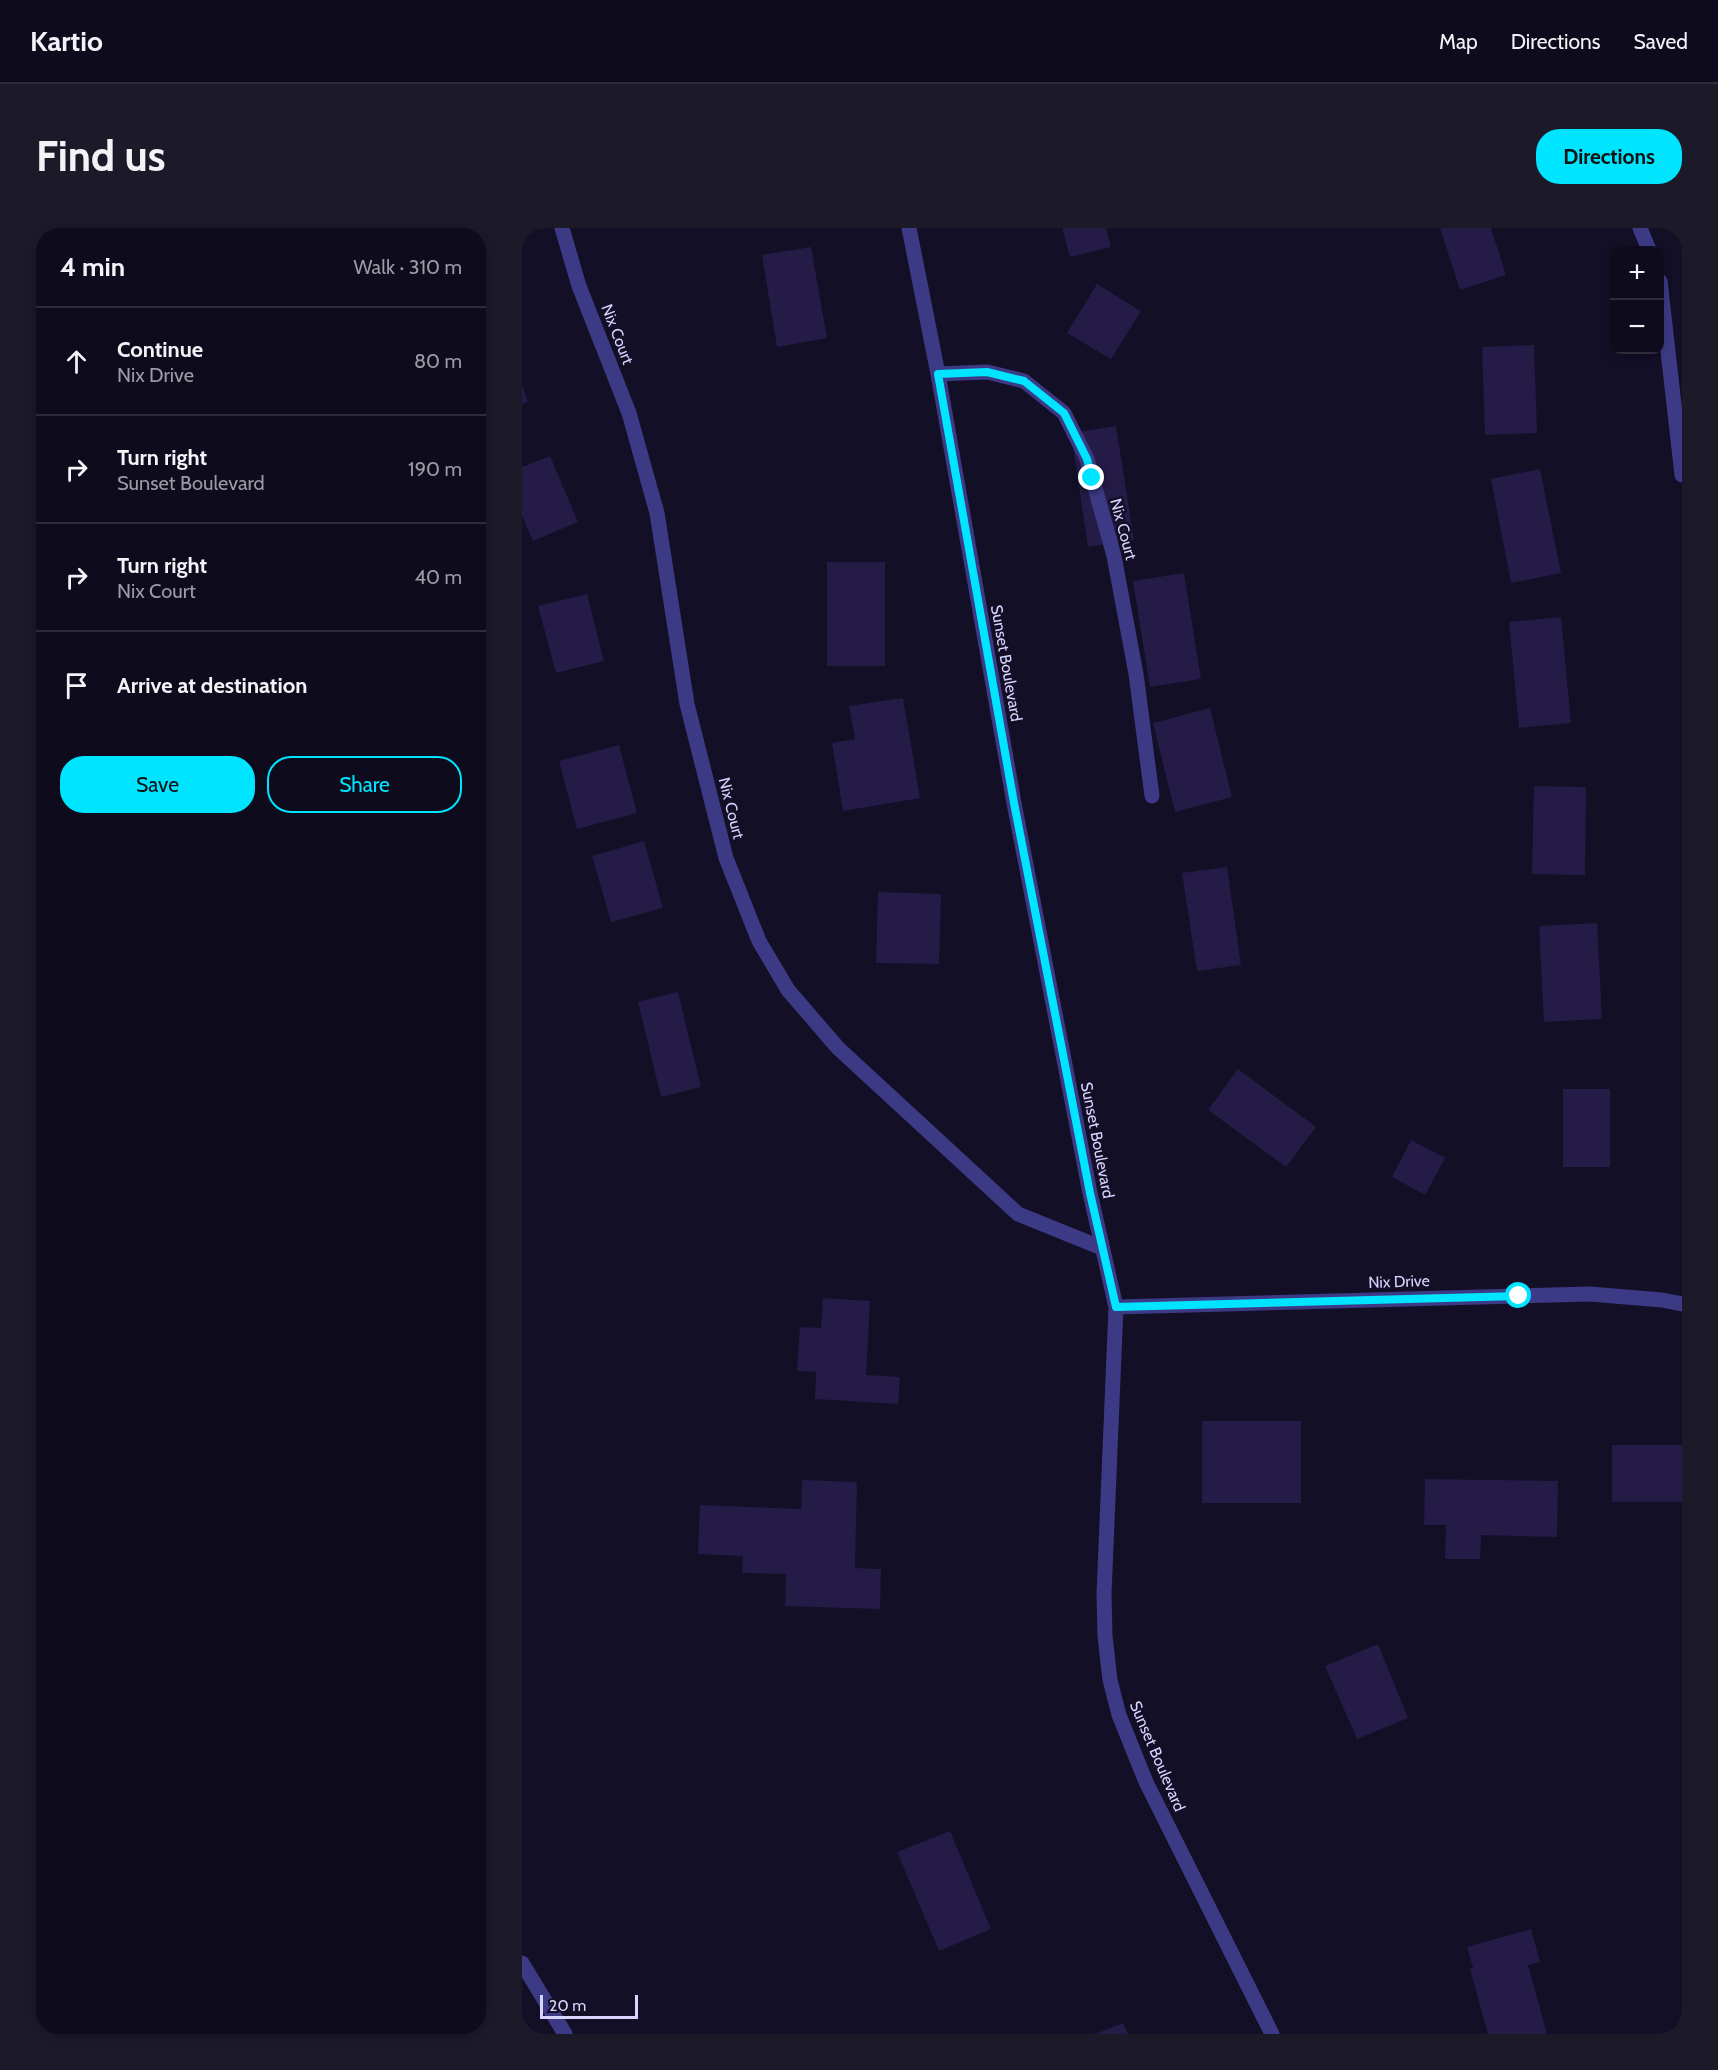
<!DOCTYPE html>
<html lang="en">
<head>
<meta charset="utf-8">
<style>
	:root { --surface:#0e0b1c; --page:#1c1929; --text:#f1f3f6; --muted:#9b9ba3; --line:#2e2b3b; --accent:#00e5ff }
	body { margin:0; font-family:Cabin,sans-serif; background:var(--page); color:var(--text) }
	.controls { position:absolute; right:18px; top:18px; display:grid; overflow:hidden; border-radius:12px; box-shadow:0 3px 9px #0003 }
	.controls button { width:54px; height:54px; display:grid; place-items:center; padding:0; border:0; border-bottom:2px solid var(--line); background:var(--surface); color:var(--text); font:30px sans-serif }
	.scale { position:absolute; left:18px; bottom:15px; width:98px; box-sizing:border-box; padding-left:6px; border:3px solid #d9d4ff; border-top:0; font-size:16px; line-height:21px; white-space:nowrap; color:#d9d4ff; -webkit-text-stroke:4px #130f26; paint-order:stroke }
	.stop { position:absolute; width:18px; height:18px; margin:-14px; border:4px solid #00e5ff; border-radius:50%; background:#fff }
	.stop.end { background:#00e5ff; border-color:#fff; box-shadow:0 2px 6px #0008 }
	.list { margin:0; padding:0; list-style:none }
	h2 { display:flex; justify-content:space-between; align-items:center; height:78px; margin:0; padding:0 24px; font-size:26px }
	h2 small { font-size:20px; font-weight:400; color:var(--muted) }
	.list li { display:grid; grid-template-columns:39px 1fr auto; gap:18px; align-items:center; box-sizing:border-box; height:108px; padding:0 24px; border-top:2px solid var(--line) }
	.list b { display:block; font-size:22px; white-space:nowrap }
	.list p { margin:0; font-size:20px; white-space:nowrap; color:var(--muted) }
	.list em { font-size:20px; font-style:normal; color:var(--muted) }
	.actions { display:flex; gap:12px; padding:18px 24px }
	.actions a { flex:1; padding:14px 0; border:2px solid var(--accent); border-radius:24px; text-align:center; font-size:21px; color:var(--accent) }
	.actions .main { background:var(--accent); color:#111 }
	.icon { flex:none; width:33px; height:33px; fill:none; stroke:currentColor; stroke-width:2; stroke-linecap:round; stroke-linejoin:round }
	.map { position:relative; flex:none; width:1160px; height:1806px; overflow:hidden; border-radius:24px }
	header { display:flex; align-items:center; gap:36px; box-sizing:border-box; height:84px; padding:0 30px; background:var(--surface); border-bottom:2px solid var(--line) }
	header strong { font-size:28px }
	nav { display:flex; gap:33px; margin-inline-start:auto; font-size:21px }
	.intro { display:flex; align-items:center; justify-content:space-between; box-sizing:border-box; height:144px; padding:0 36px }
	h1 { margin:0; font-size:42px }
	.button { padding:15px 27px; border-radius:24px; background:var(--accent); color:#111; font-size:21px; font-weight:700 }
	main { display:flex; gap:36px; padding:0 36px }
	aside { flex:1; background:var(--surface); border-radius:24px; box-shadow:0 3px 9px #0003 }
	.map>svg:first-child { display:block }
	.building { fill:#241b47 }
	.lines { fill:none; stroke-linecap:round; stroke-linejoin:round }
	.lane { stroke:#3d3a85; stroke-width:15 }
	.street { stroke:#3d3a85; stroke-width:15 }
	.route { stroke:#00e5ff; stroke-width:8 }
	.labels { text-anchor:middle; stroke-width:5; stroke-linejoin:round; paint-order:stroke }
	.street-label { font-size:16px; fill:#d9d4ff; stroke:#130f26 }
</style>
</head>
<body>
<header>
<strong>Kartio</strong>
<nav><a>Map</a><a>Directions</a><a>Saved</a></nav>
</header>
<div class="intro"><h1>Find us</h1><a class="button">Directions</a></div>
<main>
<aside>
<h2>4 min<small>Walk · 310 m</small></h2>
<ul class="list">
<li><svg class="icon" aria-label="ahead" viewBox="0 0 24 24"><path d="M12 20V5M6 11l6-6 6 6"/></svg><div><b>Continue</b><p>Nix Drive</p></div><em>80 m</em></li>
<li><svg class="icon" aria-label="right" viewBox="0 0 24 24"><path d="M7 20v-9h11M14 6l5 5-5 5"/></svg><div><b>Turn right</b><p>Sunset Boulevard</p></div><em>190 m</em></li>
<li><svg class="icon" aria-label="right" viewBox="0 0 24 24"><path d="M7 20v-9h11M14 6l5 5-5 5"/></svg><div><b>Turn right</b><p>Nix Court</p></div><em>40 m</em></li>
<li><svg class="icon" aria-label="arrive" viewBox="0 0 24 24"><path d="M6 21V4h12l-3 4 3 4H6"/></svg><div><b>Arrive at destination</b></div></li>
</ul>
<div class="actions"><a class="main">Save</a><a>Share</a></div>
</aside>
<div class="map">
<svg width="1160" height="1806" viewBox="0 0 1160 1806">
	<rect width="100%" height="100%" fill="#130f26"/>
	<path class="building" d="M540 0H584L589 19 548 29Z
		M918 0H969L984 47 938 62Z
		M289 19 305 110 255 119 240 27Z
		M575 56 619 83 589 131 545 105Z
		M1012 117 1015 205 963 207 960 119Z
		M0 157 6 174 0 176Z
		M594 198 612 312 566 319 549 205Z
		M28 228 56 294 11 313 0 288V239Z
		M1018 241 1039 345 989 355 969 251Z
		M305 334H363V438H305Z
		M662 345 679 451 628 459 611 353Z
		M65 366 82 433 34 445 16 378Z
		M1039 389 1049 495 997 500 987 394Z
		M381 470 398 570 321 583 310 515 333 511 327 478Z
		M688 480 710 569 653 584 631 495Z
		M97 517 115 585 55 601 37 533Z
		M1012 558 1064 559 1063 647 1010 646Z
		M122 613 141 680 89 694 70 628Z
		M705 639 719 737 675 743 660 645Z
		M356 664 419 666 417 736 354 735Z
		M1075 695 1080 791 1022 794 1017 698Z
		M156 764 179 859 139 869 116 774Z
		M716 841 794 899 764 939 686 882Z
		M1041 861H1088V939H1041Z
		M889 912 923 930 903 967 870 949Z
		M301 1070 348 1073 344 1147 378 1149 376 1176 293 1171 294 1144 275 1143 278 1099 299 1100Z
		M680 1193H779V1275H680Z
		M1090 1217H1160V1274H1090Z
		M903 1251 1036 1253 1035 1309 959 1307 958 1331H923L924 1297H902Z
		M280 1252 335 1254 333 1340 359 1341 358 1381 263 1378 264 1346 220 1345 221 1328 176 1326 178 1277 279 1281Z
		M856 1416 886 1490 835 1511 803 1438Z
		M428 1603 469 1701 417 1723 375 1624Z
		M1009 1701 1018 1734 1006 1737 1025 1806H966L948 1741 951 1740 945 1719Z
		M601 1795 606 1806H573Z"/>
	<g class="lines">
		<path class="lane" d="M0 1735 43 1806"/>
		<path class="street" d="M40 0 57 58 107 185 135 285 165 476 204 630 237 713 266 762 316 820 496 986 580 1020
			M387 0 416 146 492 575 568 965 594 1079 582 1366 583 1408 588 1452 597 1487 624 1554 750 1806
			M1118 0 1127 22
			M1138 53 1160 247
			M416 146 465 144 502 153 542 185 565 231 592 328 614 446 630 568
			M594 1079 1068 1066 1140 1072 1160 1076"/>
	</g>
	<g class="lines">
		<path class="route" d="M570 250 565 231 542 185 502 153 465 144 416 146 492 575 568 965 594 1079 997 1068"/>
	</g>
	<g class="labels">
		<g class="street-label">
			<text transform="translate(96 106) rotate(69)" y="6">Nix Court</text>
			<text transform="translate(602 301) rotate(75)" y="6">Nix Court</text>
			<text transform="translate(485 435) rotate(80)" y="6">Sunset Boulevard</text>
			<text transform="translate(210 580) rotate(76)" y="6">Nix Court</text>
			<text transform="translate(576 912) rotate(79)" y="6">Sunset Boulevard</text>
			<text transform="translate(877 1053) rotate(-2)" y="6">Nix Drive</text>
			<text transform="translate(636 1528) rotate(67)" y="6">Sunset Boulevard</text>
		</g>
	</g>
</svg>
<div class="controls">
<button>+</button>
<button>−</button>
</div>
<div class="scale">20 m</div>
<div class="stop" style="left:997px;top:1068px"></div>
<div class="stop end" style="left:570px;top:250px"></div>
</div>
</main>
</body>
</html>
